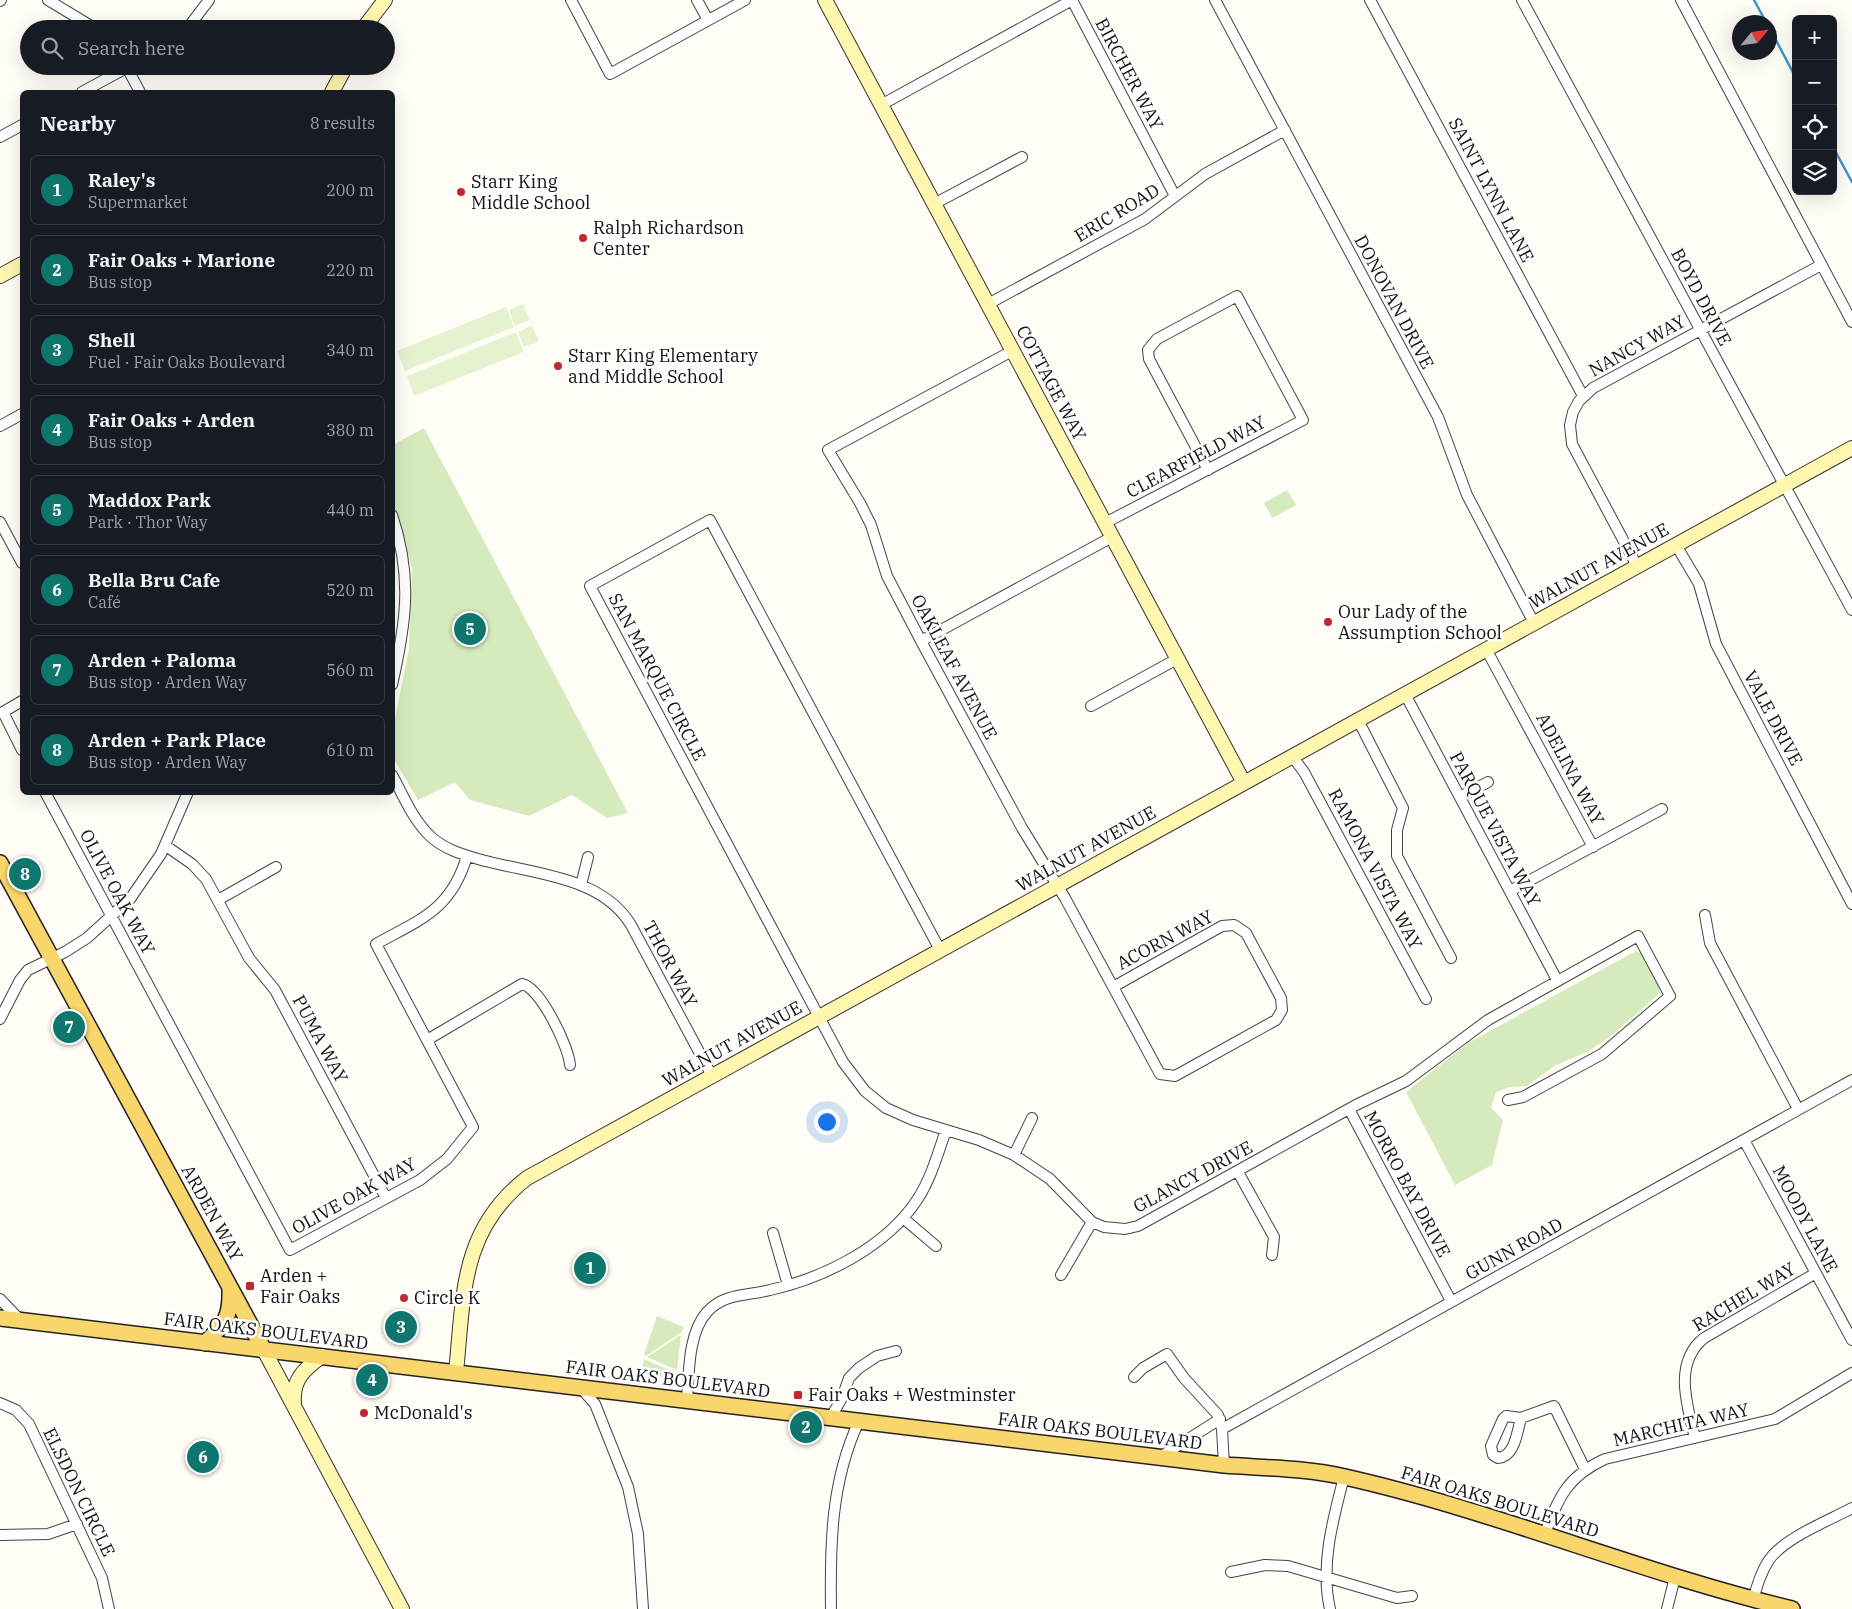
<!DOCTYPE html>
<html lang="en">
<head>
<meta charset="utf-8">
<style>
	:root { --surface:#171b24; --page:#242831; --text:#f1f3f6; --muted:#9ea1a6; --line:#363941; --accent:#0f766e }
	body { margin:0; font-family:"IBM Plex Serif",serif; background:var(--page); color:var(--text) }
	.controls { position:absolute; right:15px; top:15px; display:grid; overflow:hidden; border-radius:8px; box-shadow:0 5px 20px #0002 }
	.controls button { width:45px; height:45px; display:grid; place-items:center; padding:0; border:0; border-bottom:1px solid var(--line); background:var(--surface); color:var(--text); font:25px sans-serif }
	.compass { position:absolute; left:1732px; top:15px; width:45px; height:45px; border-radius:50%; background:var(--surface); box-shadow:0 5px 20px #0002; rotate:61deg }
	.you { position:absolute; left:826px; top:1121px; width:18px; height:18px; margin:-12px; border:4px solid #fff; border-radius:50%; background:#1a73e8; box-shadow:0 0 0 8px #1a73e833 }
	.badge { display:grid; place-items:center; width:32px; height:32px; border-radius:50%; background:var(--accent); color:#fff; font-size:16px; font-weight:700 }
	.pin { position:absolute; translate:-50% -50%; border:2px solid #fff; box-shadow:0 1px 5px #0006 }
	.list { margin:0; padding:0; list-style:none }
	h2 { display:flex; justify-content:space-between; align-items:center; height:65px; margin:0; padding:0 20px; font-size:21px }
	h2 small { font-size:16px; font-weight:400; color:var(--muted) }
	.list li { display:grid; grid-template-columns:32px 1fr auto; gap:15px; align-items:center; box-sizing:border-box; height:70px; margin:0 10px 10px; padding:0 10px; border:1px solid var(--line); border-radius:8px }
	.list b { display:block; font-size:19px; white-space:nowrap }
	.list p { margin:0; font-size:16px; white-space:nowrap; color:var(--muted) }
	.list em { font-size:16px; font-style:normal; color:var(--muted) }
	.icon { flex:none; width:28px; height:28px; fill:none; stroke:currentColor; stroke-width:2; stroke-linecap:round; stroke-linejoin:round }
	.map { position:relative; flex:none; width:1852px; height:1609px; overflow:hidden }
	.search { position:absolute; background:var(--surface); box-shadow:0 5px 20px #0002; left:20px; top:20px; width:375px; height:55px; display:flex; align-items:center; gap:12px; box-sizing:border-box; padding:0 18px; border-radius:28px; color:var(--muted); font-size:19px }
	.panel { position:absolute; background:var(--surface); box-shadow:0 5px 20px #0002; left:20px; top:90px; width:375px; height:705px; border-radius:8px }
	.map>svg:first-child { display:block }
	.green { fill:#d5ebbd }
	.pitch { fill:#e6f2cf }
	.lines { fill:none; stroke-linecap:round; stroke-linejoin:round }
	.stream { stroke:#3f96cf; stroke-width:2.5 }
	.street-casing { stroke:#444; stroke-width:12 }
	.secondary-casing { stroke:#333; stroke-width:16 }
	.primary-casing { stroke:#222; stroke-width:18 }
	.street { stroke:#fff; stroke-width:10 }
	.secondary { stroke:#fff6b0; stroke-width:14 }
	.primary { stroke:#f9d66b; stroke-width:15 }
	.poi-dot { fill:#c4262e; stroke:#fff; stroke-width:2 }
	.labels { text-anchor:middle; stroke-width:5; stroke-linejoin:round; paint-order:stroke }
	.street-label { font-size:18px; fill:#111; stroke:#fff }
	.poi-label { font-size:18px; fill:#111; stroke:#fff; text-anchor:start }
</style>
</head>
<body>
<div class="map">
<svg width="1852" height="1609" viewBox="0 0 1852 1609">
	<rect width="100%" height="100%" fill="#fffdf5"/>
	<path class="green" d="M424 428 628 813 607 818 572 795 529 816 470 800 455 782 418 800 395 761 393 745V728L409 649 412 569 393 501V445Z
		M1287 490 1296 505 1272 518 1264 503Z
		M1636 951C1650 955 1657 979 1660 993L1610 1037 1587 1052 1556 1065 1527 1086 1510 1087 1496 1092 1491 1108 1503 1120 1492 1165 1455 1185 1406 1092 1468 1043Z
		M657 1316 684 1327 682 1332 646 1356 644 1354Z
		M681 1335 677 1370 647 1357Z
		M644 1359 676 1373V1375L668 1378 641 1373Z"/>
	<path class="pitch" d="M523 304 530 320 515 326 509 310Z
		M506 307 514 327 405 371 397 351Z
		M532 326 539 341 524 347 518 332Z
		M516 332 524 352 414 396 407 376Z"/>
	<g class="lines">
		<path class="stream" d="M1754 0 1766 22
			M1770 29 1796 78
			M1833 147 1852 182"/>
		<g class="street-casing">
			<path id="street" d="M48 0 96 29
				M571 0 610 74 745 0
				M697 0 708 20
				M1215 0 1438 417 1467 495 1534 623
				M1370 0 1583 396
				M1522 0 1852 610
				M1681 0 1852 322
				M0 1 1 0
				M187 29 209 0
				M126 66 140 92
				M82 92 130 66
				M881 105 1072 0 1175 196
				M0 137 22 125
				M934 204 1022 157
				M988 304 1145 219 1205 174 1285 130
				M1012 351 828 450 860 503 871 525 887 576 921 641 1022 828 1065 898 1160 1074 1175 1076 1276 1020 1282 1010 1281 998 1246 933 1234 925 1222 926 1113 987
				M0 426 22 414
				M392 515C413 577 406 623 392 685
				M0 522 22 563
				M1105 523 1303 420 1237 296 1157 339 1148 350 1149 359 1208 470
				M1676 545 1699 584 1716 644 1852 904
				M1637 566 1572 444 1570 425 1573 412 1579 401 1593 388 1821 265
				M921 641 1112 537
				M1486 649 1593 847
				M1405 694 1557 980
				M22 701 3 712 22 750
				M1091 706 1177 659
				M1358 720 1403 808 1397 830V856L1451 958
				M1292 756 1304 772 1426 999
				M392 775C403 795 413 820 430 836 444 849 461 854 478 859 530 874 601 875 631 925L712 1076
				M45 792 290 1250 420 1180 447 1159 473 1127 376 944C421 919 451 910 467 856
				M1460 797 1488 782
				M166 846 192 864 206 879 249 958 275 990 386 1198
				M581 885 588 857
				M1510 891 1662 809
				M218 900 276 867
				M1705 915 1710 943 1798 1109
				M940 950 710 520 590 586 843 1062 865 1091 886 1108 913 1120 979 1140 1014 1155 1050 1179 1092 1222 1104 1227 1125 1229 1138 1226 1356 1105 1406 1081 1488 1020 1638 936 1670 996 1602 1054 1523 1097 1508 1100
				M0 1019 20 980 28 970 65 952 87 938 130 899 161 854 188 792
				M427 1040 522 984C540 987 569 1047 570 1065
				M1349 1109 1451 1301
				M1744 1140 1852 1340
				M1014 1155 1032 1118
				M1238 1172 1274 1237 1272 1255
				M903 1218 936 1246
				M773 1233 788 1285
				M1061 1275 1092 1222
				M0 1299 20 1320
				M1134 1377 1143 1368 1167 1354 1184 1378 1218 1415 1222 1429
				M580 1387 595 1404 628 1487 638 1534 643 1609
				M687 1400C689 1373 688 1333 707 1312 724 1293 747 1296 770 1290 824 1278 886 1247 917 1200 931 1179 938 1153 946 1130
				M0 1403 16 1410 29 1424 102 1578 109 1609
				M1506 1416 1521 1418C1517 1432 1515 1457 1498 1458L1493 1455 1491 1446 1503 1419Z
				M831 1417 842 1398 849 1378 859 1368 877 1356 896 1351
				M1521 1418 1554 1406 1585 1469
				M1695 1438C1687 1405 1673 1363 1704 1338L1816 1273
				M1160 1457 1220 1419
				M1224 1465 1222 1429 1852 1080
				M1545 1534C1558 1497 1568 1476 1605 1459L1775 1419 1852 1373
				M0 1535 48 1534 77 1524
				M1231 1572 1265 1565 1288 1566 1397 1598 1412 1596
				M1753 1600C1757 1586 1761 1572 1769 1560 1784 1538 1828 1521 1852 1508
				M831 1609C830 1544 831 1481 859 1421
				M1330 1609C1320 1566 1333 1519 1344 1477
				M1667 1609 1675 1577"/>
		</g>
		<g class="secondary-casing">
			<path id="secondary" d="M825 0 1244 783
				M363 29 385 0
				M332 92 346 66
				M0 276 22 264
				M264 1350 402 1609
				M456 1372C464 1295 460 1230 527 1178L1852 448
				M294 1403C292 1380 304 1369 322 1356"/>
		</g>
		<g class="primary-casing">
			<path id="primary" d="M0 863 264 1350
				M0 1318 1224 1465C1264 1468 1306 1468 1345 1477 1496 1511 1641 1573 1792 1609
				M205 1343C225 1324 231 1317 230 1289"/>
		</g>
		<use href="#street" class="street"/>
		<use href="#secondary" class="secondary"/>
		<use href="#primary" class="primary"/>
	</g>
	<g class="poi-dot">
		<circle cx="461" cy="192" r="5"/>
		<circle cx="583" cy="238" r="5"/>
		<circle cx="558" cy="366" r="5"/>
		<circle cx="1328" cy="622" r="5"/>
		<rect x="245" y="1281" width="10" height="10" rx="2.5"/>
		<circle cx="404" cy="1298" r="5"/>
		<rect x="793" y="1390" width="10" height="10" rx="2.5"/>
		<circle cx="364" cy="1413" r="5"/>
	</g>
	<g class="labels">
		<g class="street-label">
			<text transform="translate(1129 74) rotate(62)" y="6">BIRCHER WAY</text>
			<text transform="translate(1491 190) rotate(62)" y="6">SAINT LYNN LANE</text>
			<text transform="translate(1117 213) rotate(-31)" y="6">ERIC ROAD</text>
			<text transform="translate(1701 297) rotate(62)" y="6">BOYD DRIVE</text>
			<text transform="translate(1394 302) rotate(62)" y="6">DONOVAN DRIVE</text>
			<text transform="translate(1637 346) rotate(-29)" y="6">NANCY WAY</text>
			<text transform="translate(1051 383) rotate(62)" y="6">COTTAGE WAY</text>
			<text transform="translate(1196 457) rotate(-28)" y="6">CLEARFIELD WAY</text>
			<text transform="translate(1599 566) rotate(-29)" y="6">WALNUT AVENUE</text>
			<text transform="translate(954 667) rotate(62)" y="6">OAKLEAF AVENUE</text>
			<text transform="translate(657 677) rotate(62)" y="6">SAN MARQUE CIRCLE</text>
			<text transform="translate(1773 718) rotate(62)" y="6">VALE DRIVE</text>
			<text transform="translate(1570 769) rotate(62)" y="6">ADELINA WAY</text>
			<text transform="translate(1495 829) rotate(62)" y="6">PARQUE VISTA WAY</text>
			<text transform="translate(1086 849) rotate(-29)" y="6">WALNUT AVENUE</text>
			<text transform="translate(1375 869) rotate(62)" y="6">RAMONA VISTA WAY</text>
			<text transform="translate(117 892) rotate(62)" y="6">OLIVE OAK WAY</text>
			<text transform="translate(1165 940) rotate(-28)" y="6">ACORN WAY</text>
			<text transform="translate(670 964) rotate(62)" y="6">THOR WAY</text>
			<text transform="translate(320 1039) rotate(62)" y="6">PUMA WAY</text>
			<text transform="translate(732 1044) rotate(-29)" y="6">WALNUT AVENUE</text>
			<text transform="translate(1193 1177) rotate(-28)" y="6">GLANCY DRIVE</text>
			<text transform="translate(1407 1184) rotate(62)" y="6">MORRO BAY DRIVE</text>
			<text transform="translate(354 1196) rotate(-29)" y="6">OLIVE OAK WAY</text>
			<text transform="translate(212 1213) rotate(61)" y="6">ARDEN WAY</text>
			<text transform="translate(1805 1219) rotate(62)" y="6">MOODY LANE</text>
			<text transform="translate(1514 1249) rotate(-29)" y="6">GUNN ROAD</text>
			<text transform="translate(1744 1297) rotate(-31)" y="6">RACHEL WAY</text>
			<text transform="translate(266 1331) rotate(7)" y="6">FAIR OAKS BOULEVARD</text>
			<text transform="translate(668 1379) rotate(7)" y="6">FAIR OAKS BOULEVARD</text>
			<text transform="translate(1681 1425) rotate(-13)" y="6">MARCHITA WAY</text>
			<text transform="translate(1100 1431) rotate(7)" y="6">FAIR OAKS BOULEVARD</text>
			<text transform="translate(79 1492) rotate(64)" y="6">ELSDON CIRCLE</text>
			<text transform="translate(1500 1502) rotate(17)" y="6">FAIR OAKS BOULEVARD</text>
		</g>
		<g class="poi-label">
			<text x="471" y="188">Starr King<tspan x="471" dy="21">Middle School</tspan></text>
			<text x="593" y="234">Ralph Richardson<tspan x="593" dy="21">Center</tspan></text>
			<text x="568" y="362">Starr King Elementary<tspan x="568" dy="21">and Middle School</tspan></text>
			<text x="1338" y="618">Our Lady of the<tspan x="1338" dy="21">Assumption School</tspan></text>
			<text x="260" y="1282">Arden +<tspan x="260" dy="21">Fair Oaks</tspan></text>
			<text x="414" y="1304">Circle K</text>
			<text x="808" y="1401">Fair Oaks + Westminster</text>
			<text x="374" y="1419">McDonald's</text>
		</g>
	</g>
</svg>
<div class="controls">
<button>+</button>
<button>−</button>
<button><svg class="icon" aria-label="locate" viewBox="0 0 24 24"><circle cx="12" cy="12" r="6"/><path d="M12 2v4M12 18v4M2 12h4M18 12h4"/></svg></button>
<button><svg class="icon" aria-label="layers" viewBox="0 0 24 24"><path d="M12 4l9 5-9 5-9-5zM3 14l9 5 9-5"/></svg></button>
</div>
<svg class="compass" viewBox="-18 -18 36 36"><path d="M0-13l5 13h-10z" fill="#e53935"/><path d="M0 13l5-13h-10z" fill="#9ea1a6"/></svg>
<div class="you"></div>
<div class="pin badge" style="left:590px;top:1268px">1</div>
<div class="pin badge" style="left:806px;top:1427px">2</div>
<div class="pin badge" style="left:401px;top:1327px">3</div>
<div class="pin badge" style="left:372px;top:1380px">4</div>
<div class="pin badge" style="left:470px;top:629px">5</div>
<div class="pin badge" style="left:203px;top:1457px">6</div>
<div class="pin badge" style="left:69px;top:1027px">7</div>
<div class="pin badge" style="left:25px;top:874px">8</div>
<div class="search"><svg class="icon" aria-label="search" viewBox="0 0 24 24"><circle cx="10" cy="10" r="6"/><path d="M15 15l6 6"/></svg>Search here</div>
<section class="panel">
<h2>Nearby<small>8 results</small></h2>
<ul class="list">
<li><span class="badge">1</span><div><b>Raley's</b><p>Supermarket</p></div><em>200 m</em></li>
<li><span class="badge">2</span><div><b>Fair Oaks + Marione</b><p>Bus stop</p></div><em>220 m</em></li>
<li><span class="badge">3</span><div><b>Shell</b><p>Fuel · Fair Oaks Boulevard</p></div><em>340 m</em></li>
<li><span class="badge">4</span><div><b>Fair Oaks + Arden</b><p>Bus stop</p></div><em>380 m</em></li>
<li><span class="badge">5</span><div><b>Maddox Park</b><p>Park · Thor Way</p></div><em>440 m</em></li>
<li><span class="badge">6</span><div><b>Bella Bru Cafe</b><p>Café</p></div><em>520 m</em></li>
<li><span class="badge">7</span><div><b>Arden + Paloma</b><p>Bus stop · Arden Way</p></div><em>560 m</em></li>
<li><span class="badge">8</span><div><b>Arden + Park Place</b><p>Bus stop · Arden Way</p></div><em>610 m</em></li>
</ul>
</section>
</div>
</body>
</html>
